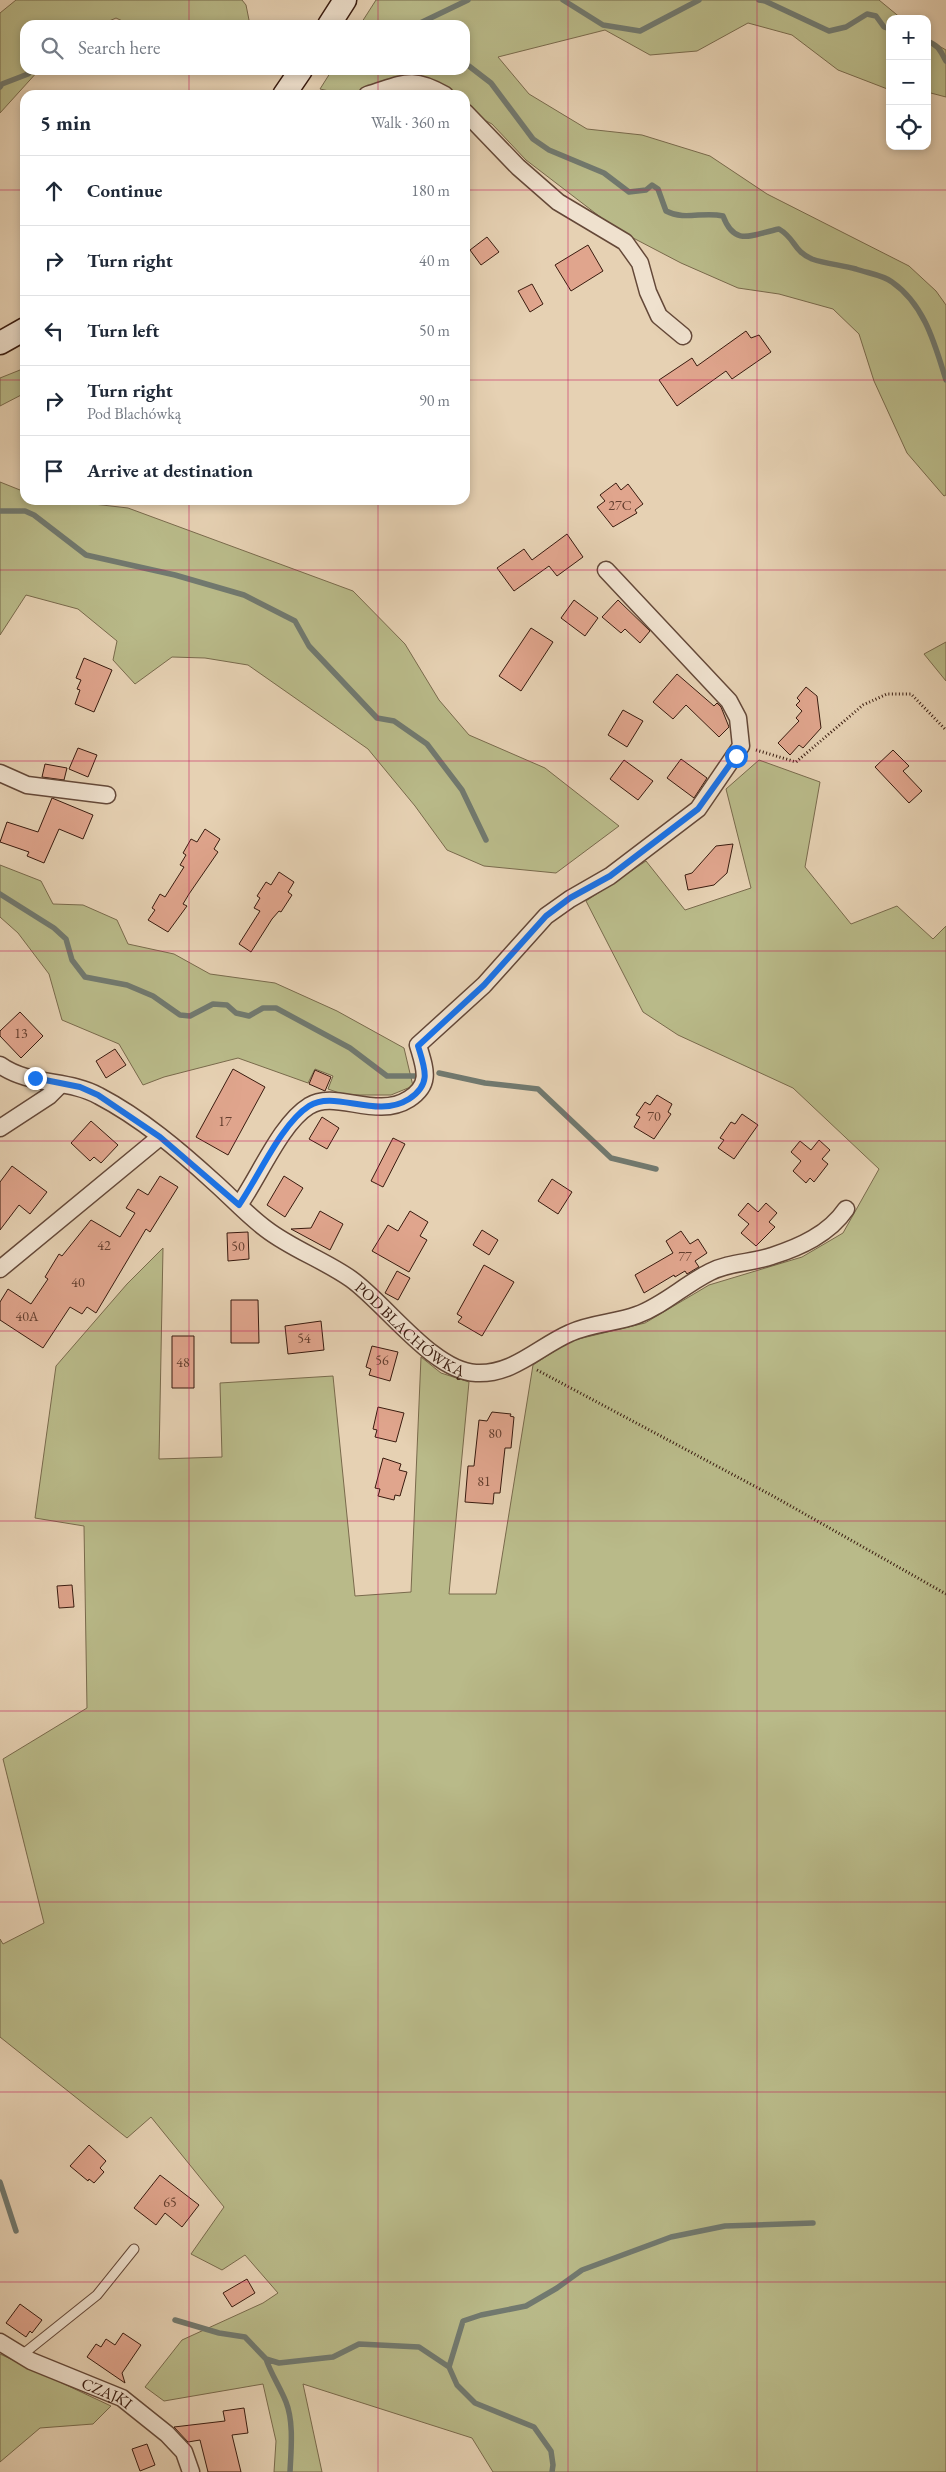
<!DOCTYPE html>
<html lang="en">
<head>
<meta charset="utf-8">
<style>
	:root { --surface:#fff; --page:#f2f2f3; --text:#1f2937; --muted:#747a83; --line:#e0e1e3 }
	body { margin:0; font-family:"EB Garamond",serif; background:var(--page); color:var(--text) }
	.controls { position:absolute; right:15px; top:15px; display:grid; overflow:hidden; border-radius:10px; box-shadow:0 2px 8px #0003 }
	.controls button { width:45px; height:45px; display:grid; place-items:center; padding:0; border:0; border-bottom:1px solid var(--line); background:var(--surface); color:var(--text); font:25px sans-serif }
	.stop { position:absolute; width:15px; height:15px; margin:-11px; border:4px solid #1a73e8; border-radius:50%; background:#fff }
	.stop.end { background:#1a73e8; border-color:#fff; box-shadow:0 1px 5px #0008 }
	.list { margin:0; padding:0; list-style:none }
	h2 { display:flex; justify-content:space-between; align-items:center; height:65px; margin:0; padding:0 20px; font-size:21px }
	h2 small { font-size:16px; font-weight:400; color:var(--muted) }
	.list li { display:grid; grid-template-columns:32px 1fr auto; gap:15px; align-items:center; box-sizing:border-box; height:70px; padding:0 20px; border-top:1px solid var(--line) }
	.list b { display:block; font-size:19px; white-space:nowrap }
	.list p { margin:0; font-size:16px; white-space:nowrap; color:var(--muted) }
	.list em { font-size:16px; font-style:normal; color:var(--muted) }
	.icon { flex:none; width:28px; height:28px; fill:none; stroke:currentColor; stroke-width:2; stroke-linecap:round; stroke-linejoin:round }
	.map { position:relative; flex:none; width:946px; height:2472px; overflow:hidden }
	.search { position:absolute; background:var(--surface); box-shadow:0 2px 8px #0003; left:20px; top:20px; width:450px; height:55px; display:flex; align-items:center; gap:12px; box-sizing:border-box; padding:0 18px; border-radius:15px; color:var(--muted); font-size:19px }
	.panel { position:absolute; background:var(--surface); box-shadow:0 2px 8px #0003; left:20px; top:90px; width:450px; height:415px; border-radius:15px }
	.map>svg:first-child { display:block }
	.green { fill:#b9ba89; stroke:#796a4c }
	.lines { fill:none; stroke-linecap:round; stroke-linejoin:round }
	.stream { stroke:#71796f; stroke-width:5.5 }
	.building { fill:#e0a58d; stroke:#391b0f }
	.lane-casing { stroke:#644838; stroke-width:11 }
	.street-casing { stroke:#644838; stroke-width:19 }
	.secondary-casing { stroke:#391b0f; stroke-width:25 }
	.path { stroke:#391b0f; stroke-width:3; stroke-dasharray:1 2.5; stroke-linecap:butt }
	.lane { stroke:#efe1ce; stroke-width:9 }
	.street { stroke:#efe1ce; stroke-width:16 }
	.secondary { stroke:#efe1ce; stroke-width:22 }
	.route { stroke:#1a73e8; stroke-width:6 }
	.grid { fill:none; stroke:#c2185b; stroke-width:1; stroke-opacity:0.55 }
	.labels { text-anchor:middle; stroke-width:4; stroke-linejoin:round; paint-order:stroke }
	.number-label { font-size:14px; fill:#633e2e }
	.street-label { font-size:16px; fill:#391b0f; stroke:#efe1ce }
</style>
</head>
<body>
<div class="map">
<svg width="946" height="2472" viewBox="0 0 946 2472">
	<rect width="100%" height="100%" fill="#e6d1b3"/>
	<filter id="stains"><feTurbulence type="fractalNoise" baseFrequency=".004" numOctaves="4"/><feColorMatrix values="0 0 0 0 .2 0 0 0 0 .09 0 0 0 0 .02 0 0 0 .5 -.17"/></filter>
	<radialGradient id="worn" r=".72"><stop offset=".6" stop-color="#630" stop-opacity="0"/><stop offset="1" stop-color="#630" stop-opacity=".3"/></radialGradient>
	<path class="green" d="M16 0H242L246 5 250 25H131L116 18 100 25H25V70H39L0 113V13Z
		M376 0H879L902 19H890V90L838 70 792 35 748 23 697 51 650 55 605 30 498 57 529 94 587 129 642 135 710 156 767 194 909 266 936 291 946 305V495L944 496 907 453 874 381 859 334 833 309 779 294 738 288 681 263 616 229 526 160 492 124 465 110V95H422L390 83 347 95 320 89 332 70H465V25H360Z
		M927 39 946 50V97L927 92Z
		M25 368V393L0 406V378Z
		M0 482 25 492V500H59L128 508 353 591 405 644 439 700 469 735 545 768 619 826 556 873 484 866 447 850 415 806 368 749 248 665 205 658 172 657 135 684 113 660 117 641 78 609 26 595 0 635Z
		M946 642V681L924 654Z
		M759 760 820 782 805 867 851 924 897 906 933 939 946 926V2472H493L472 2438 303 2384 322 2472H274L276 2441 263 2384 164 2401 145 2387 182 2340 263 2303 278 2293 245 2255 222 2270 191 2254 224 2207 151 2117 127 2138 0 2037V1939L3 1944 44 1923 3 1759 87 1708 84 1526 35 1518 56 1366 127 1284 163 1248 159 1459 222 1457 220 1383 333 1376 355 1596 411 1592 421 1357 441 1373 469 1382 449 1594H496L533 1365 570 1341 645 1323 709 1285 802 1257 843 1233 879 1169 793 1088 678 1035 643 1012 586 901 646 861 685 910 751 888 726 789Z
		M0 865 41 881 53 904 83 905 117 920 128 944 174 954 210 974 275 983 337 1011 404 1048 413 1086 391 1095H345L328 1089 333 1076 315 1069 308 1083 238 1058 164 1077 143 1085 119 1044 62 1020 49 974 18 933 0 917Z
		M0 2354 111 2406 93 2424 40 2428 0 2462Z"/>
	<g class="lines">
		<path class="stream" d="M563 0 603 25 640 31 699 0
			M759 0 765 1 829 31 846 27 867 14 876 16 884 27 890 29
			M416 25 468 0
			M927 41C940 46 940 51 946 61
			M465 63 491 83 533 139 549 150 604 173 629 192 646 190 652 185 658 189 666 211C685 221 703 211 723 216 735 248 753 234 779 229 796 239 793 251 812 259 826 264 842 265 856 269 867 273 883 275 892 282 925 305 935 345 946 380
			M0 87 2 84 28 74 32 70
			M0 511H25L34 515 86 555 175 575 244 595 295 621 309 646 377 718 394 721 427 744 462 790 486 840
			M0 894 54 928 66 939 72 960 85 977 127 985 153 996 180 1015 190 1016 213 1004 227 1005 236 1013 249 1016 263 1008H276L350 1048 387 1076H417
			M439 1073 485 1083 538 1089 611 1158 656 1169
			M0 2182 16 2231
			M175 2320 219 2333 245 2337 266 2359 279 2363 333 2357 359 2344 419 2347 449 2367 457 2385 475 2403 534 2427 551 2451 553 2465 552 2472
			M266 2359C271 2374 280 2387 286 2402 294 2422 291 2450 290 2472
			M449 2367 463 2321 481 2315 526 2306 557 2288 582 2270 671 2237 725 2226 813 2223"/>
	</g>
	<path class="building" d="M487 237 499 252 481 265 470 250Z
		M588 245 603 271 571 291 555 265Z
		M532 284 543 304 530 312 518 291Z
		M746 331 751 338 759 335 771 352 732 379 726 371 677 406 659 380 692 358 697 366Z
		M616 483 621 490 628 484 643 504 635 510 637 513 613 527 597 507 605 501 600 495Z
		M567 534 583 557 557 576 549 566 514 591 497 568 524 549 532 560Z
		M574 600 598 618 585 636 561 618Z
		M618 600 650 631 640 643 625 629 621 633 602 617Z
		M531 628 553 642 521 691 499 676Z
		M84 658 112 670 94 712 75 704 80 690 77 689 81 680 76 678Z
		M677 674 714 706 717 703 721 707 729 727 719 737 686 705 673 719 653 702Z
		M806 687 817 696 821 728 803 748 799 745 790 755 778 743 799 721 796 718 802 711 796 705 800 701 797 698Z
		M623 710 643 721 627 747 608 735Z
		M78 748 97 755 88 777 69 769Z
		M893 750 909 766 903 771 922 791 909 803 875 767Z
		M681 759 707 778 694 798 667 778Z
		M624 760 653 781 638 800 610 779Z
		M45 764 67 768 64 780 42 777Z
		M52 798 93 815 83 839 59 829 44 863 27 856 29 852 0 842 7 822 38 832Z
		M205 829 220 839 214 849 218 852 189 894 183 904 187 906 168 932 148 920 155 910 152 908 160 894 165 897 184 867 180 865 186 855 183 853 191 839 197 842Z
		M733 844 727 873 714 885 688 890 685 875 692 873 716 846Z
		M279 872 294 882 288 892 292 895 281 912 279 911 272 919 251 952 239 944 260 911 254 908 260 898 257 896 266 882 271 885Z
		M20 1012 43 1036 21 1058 0 1036V1031Z
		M115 1049 126 1065 106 1078 96 1061Z
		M233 1069 265 1087 228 1155 196 1137Z
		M315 1070 331 1077 325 1091 309 1084Z
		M657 1095 672 1104 668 1112 671 1114 654 1139 634 1127 640 1117 636 1115 645 1102 650 1105Z
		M742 1114 758 1125 734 1159 718 1148 724 1140 720 1138 731 1122 735 1124Z
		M322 1117 339 1128 327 1149 309 1139Z
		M91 1121 118 1145 101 1163 94 1157 90 1161 71 1143Z
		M393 1138 405 1144 383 1187 371 1181Z
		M819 1140 830 1150 822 1159 828 1164 814 1182 810 1178 806 1183 793 1171 801 1161 791 1152 800 1141 811 1150Z
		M12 1166 47 1192 30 1214 19 1205 0 1230V1182Z
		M160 1176 178 1187 150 1232 146 1229 96 1313 87 1307 82 1314 70 1307 43 1348 0 1320V1302L8 1289 31 1304 48 1279 45 1277 59 1254 62 1256 91 1220 120 1237 135 1213 126 1208 138 1189 148 1195Z
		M284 1176 303 1188 285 1217 267 1205Z
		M552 1179 572 1192 558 1214 538 1201Z
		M748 1203 758 1212 766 1203 777 1213 769 1222 775 1227 756 1246 741 1233 749 1224 738 1215Z
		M320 1211 343 1224 330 1250 291 1229 311 1228Z
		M410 1211 428 1222 420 1236 427 1240 409 1272 372 1251 388 1225 398 1231Z
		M482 1230 498 1240 489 1255 473 1245Z
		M681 1231 690 1244 698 1239 707 1253 695 1261 699 1267 697 1268 687 1274 685 1271 675 1277 674 1275 644 1293 635 1275 673 1253 666 1241Z
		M248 1232 249 1259 228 1261 227 1233Z
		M484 1265 514 1282 482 1336 458 1322 462 1317 457 1314Z
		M397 1271 410 1278 398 1300 385 1293Z
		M231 1300H258L259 1343H231Z
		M321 1321 324 1350 288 1354 285 1326Z
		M172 1336H194V1388H172Z
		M372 1346 398 1352 390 1381 369 1375 371 1369 366 1367Z
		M378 1407 404 1413 396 1442 375 1437 377 1430 373 1429Z
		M492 1412 511 1414 510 1416 514 1417 511 1448H505L500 1493H494L493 1504 465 1502 468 1466H474L479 1420 487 1421Z
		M383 1458 401 1464 399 1470 407 1472 400 1496 395 1495 394 1500 378 1496 380 1489 375 1488Z
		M72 1585 74 1607 59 1608 57 1586Z
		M89 2145 106 2161 100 2168 104 2172 94 2183 89 2179 88 2181 70 2166Z
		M160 2175 199 2205 182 2227 165 2213 156 2225 134 2208Z
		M247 2279 255 2293 232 2307 223 2293Z
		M20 2304 42 2320 32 2333 30 2331 26 2337 6 2323Z
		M123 2333 141 2345 122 2373 125 2383 87 2357 96 2344 101 2347 106 2339 115 2345Z
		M244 2408 248 2433 232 2435 241 2472H208L200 2440 188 2442 174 2427 225 2421 223 2411Z
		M147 2444 155 2465 140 2471 132 2449Z"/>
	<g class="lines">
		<g class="lane-casing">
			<path id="lane" d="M22 2355 97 2295 134 2249"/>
		</g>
		<g class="street-casing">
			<g id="street">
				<path d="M367 95C403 84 411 75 445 95"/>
				<path d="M465 112 518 167 558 202 625 242 640 263 648 292 659 316 683 336"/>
				<path d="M0 773 27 785 107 795"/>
				<path id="s1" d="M0 1065C29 1086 69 1079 99 1096 141 1118 179 1150 214 1182 231 1197 247 1215 266 1229 292 1249 324 1260 351 1279 386 1304 433 1371 476 1373 513 1375 538 1347 570 1333 591 1323 616 1323 637 1315 664 1305 684 1285 710 1272 729 1262 752 1263 772 1256 800 1247 829 1234 846 1209"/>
				<path d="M0 1128 49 1096 60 1085"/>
				<path d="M239 1205C259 1177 281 1123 309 1106 335 1089 376 1120 409 1099 432 1084 425 1069 418 1045L484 985 546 916 570 899 610 876 698 809 741 746 738 718 729 701 606 570"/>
				<path d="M0 1269 160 1137"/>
				<path id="s2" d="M0 2342 31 2361 122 2398 167 2434 184 2452 191 2472"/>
			</g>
		</g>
		<g class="secondary-casing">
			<path id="secondary" d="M329 25 345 0
				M284 95 301 70
				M0 343 25 329"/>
		</g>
		<path class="path" d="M756 750 796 762 863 705 887 694H911L946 730
			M537 1370 773 1496 946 1594"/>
		<use href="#lane" class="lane"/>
		<use href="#street" class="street"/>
		<use href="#secondary" class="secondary"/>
	</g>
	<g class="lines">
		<path class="route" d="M35 1078 80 1087 98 1095 160 1137 239 1205C259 1176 281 1124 309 1106 335 1089 376 1120 409 1099 432 1084 425 1069 418 1046L484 985 546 916 570 898 610 876 698 809 736 756"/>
	</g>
	<path class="grid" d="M189 0V25M378 0V25M568 0V2472M757 0V2472M189 70V95M378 70V95M0 190H25M465 190H946M0 380H25M465 380H946M189 500V2472M378 500V2472M0 570H946M0 761H946M0 951H946M0 1141H946M0 1331H946M0 1521H946M0 1711H946M0 1902H946M0 2092H946M0 2282H946"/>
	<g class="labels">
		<g class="number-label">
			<text x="620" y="510">27C</text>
			<text x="21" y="1038">13</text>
			<text x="654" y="1121">70</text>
			<text x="225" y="1126">17</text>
			<text x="104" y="1250">42</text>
			<text x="238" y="1251">50</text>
			<text x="685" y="1261">77</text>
			<text x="78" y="1287">40</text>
			<text x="27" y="1321">40A</text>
			<text x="304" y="1343">54</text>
			<text x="382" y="1365">56</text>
			<text x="183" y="1367">48</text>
			<text x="495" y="1438">80</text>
			<text x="484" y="1486">81</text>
			<text x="170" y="2207">65</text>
		</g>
		<g class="street-label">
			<text dy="6" stroke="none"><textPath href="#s1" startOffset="495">POD BLACHÓWKĄ</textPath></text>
			<text dy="6" stroke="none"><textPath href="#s2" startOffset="119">CZAJKI</textPath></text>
		</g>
	</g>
	<rect width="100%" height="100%" filter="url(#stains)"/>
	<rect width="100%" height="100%" fill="url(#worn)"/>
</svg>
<div class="controls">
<button>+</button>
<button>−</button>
<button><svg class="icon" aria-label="locate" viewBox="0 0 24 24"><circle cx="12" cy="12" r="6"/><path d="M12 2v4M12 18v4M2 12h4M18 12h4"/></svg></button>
</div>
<div class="stop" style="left:736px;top:756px"></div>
<div class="stop end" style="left:35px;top:1078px"></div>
<div class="search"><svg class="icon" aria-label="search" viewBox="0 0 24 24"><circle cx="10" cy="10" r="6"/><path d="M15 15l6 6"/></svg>Search here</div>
<section class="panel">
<h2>5 min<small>Walk · 360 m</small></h2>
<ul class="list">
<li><svg class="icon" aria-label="ahead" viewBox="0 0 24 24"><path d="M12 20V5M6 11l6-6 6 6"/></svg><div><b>Continue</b></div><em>180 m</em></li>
<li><svg class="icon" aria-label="right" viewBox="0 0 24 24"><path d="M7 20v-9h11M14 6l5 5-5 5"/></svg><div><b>Turn right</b></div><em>40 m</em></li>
<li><svg class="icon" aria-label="left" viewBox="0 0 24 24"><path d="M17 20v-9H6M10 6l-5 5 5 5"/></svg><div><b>Turn left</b></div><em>50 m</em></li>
<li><svg class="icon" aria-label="right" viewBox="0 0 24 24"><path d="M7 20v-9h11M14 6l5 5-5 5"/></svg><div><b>Turn right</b><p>Pod Blachówką</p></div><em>90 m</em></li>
<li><svg class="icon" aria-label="arrive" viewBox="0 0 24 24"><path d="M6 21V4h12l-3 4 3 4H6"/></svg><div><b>Arrive at destination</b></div></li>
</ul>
</section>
</div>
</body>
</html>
